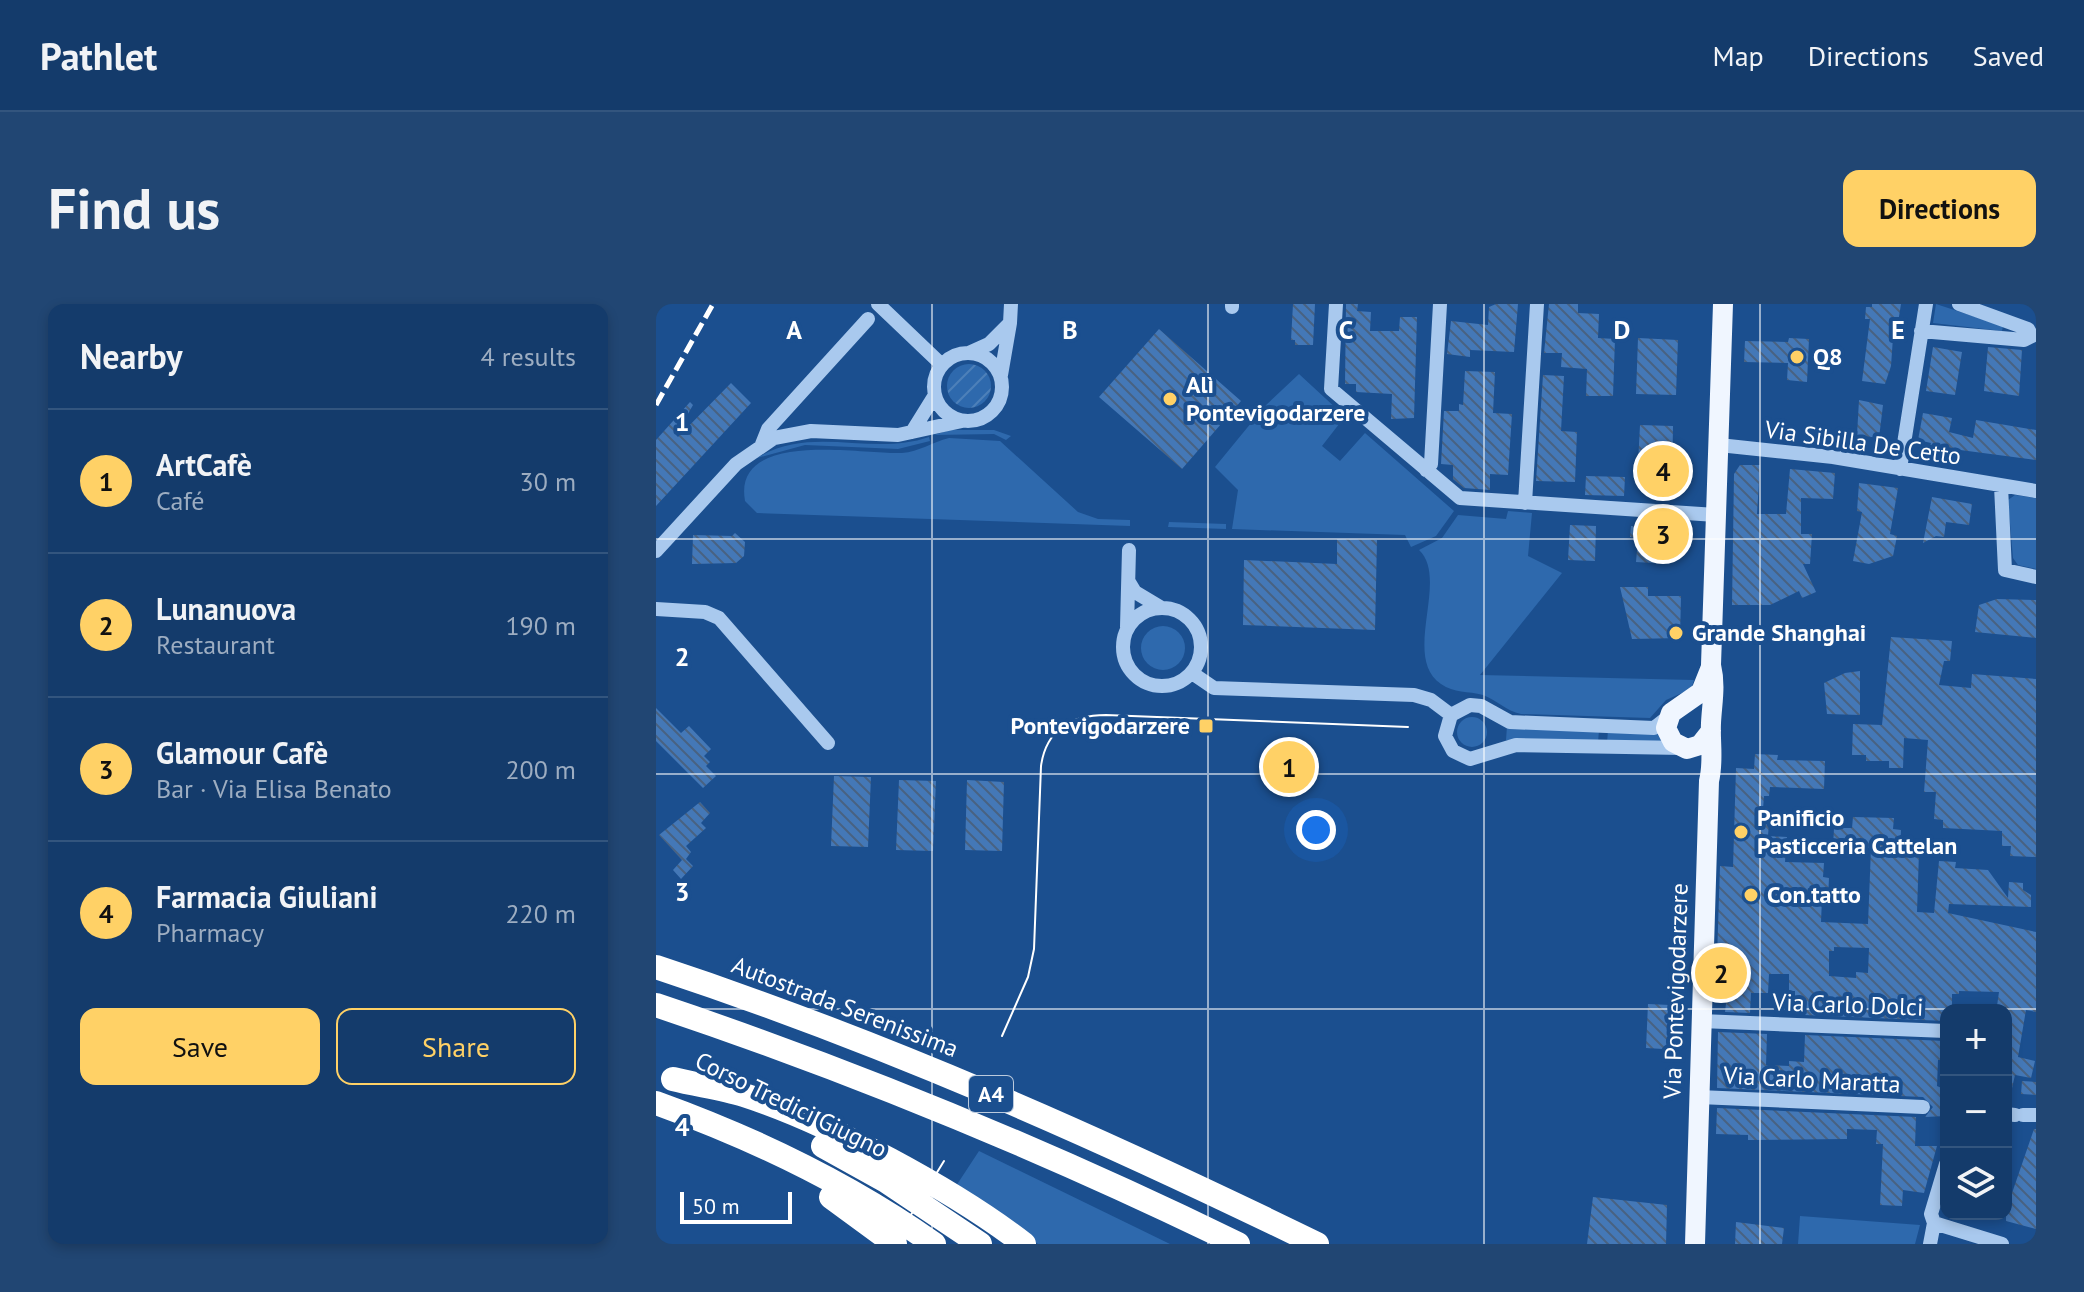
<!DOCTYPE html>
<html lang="en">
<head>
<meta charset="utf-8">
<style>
	:root { --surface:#143b6b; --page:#214673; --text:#f1f3f6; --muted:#9dadc1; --line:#33557e; --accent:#ffd166 }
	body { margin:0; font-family:"PT Sans",sans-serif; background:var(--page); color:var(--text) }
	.controls { position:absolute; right:24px; bottom:24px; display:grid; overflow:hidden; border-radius:16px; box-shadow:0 4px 12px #0003 }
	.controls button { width:72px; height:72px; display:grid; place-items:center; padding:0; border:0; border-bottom:2px solid var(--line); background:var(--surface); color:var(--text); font:40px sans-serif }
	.scale { position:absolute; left:24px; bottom:20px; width:112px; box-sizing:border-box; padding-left:8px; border:4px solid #fff; border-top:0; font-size:22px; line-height:28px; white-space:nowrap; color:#fff; -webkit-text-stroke:6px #1b4f8f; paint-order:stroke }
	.you { position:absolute; left:660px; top:526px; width:28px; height:28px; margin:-20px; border:6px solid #fff; border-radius:50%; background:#1a73e8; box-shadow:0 0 0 12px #1a73e833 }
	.badge { display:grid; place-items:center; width:52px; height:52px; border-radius:50%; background:var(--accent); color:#111; font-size:26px; font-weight:700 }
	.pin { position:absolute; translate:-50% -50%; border:4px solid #fff; box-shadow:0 2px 8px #0006 }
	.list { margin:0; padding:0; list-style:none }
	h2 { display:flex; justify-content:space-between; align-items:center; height:104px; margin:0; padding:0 32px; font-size:34px }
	h2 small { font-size:26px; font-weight:400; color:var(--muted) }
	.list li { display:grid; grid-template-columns:52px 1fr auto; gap:24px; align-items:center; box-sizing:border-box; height:144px; padding:0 32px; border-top:2px solid var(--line) }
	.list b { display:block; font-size:30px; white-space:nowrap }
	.list p { margin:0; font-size:26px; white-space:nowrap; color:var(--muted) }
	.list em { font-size:26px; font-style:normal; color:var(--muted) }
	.actions { display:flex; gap:16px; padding:24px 32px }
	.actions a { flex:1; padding:18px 0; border:2px solid var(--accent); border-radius:16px; text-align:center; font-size:28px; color:var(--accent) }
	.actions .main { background:var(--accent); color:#111 }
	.icon { flex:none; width:44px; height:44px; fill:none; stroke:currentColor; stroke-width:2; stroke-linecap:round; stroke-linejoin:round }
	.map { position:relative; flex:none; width:1380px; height:940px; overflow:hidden; border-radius:16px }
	header { display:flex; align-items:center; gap:48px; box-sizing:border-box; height:112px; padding:0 40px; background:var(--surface); border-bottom:2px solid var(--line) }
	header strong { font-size:38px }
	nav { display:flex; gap:44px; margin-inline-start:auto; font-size:28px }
	.intro { display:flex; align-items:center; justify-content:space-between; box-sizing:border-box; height:192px; padding:0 48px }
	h1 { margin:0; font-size:56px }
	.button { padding:20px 36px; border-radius:16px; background:var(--accent); color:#111; font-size:28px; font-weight:700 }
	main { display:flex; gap:48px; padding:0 48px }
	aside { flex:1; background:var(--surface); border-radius:16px; box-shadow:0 4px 12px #0003 }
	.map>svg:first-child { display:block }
	.green { fill:#2e69ad }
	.garden { fill:url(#garden-furrows) }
	.building { fill:url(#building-back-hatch); fill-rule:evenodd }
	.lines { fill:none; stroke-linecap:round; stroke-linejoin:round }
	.minor { stroke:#a9c9ee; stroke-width:14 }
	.major { stroke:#f0f6ff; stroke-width:20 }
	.highway { stroke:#fff; stroke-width:24 }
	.tram { stroke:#fff; stroke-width:2 }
	.rail { stroke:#fff; stroke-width:5; stroke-dasharray:14 6; stroke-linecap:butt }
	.grid { fill:none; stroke:#fff; stroke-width:2; stroke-opacity:0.55 }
	.poi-dot { fill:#ffd166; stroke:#1b4f8f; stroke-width:3 }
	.labels { text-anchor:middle; stroke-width:8; stroke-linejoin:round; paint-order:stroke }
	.shield { fill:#1b4f8f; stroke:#bbcadd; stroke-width:2 }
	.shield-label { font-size:22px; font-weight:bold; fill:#fff }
	.poi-label { font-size:24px; font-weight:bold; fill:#fff; stroke:#1b4f8f; text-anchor:start }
	.street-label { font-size:24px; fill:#fff; stroke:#1b4f8f }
	.grid-label { font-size:26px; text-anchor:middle; font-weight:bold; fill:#fff; stroke:#1b4f8f; stroke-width:8; stroke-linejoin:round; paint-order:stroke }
</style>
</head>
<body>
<header>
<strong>Pathlet</strong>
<nav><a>Map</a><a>Directions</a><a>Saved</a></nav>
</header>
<div class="intro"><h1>Find us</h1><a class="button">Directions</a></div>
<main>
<aside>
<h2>Nearby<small>4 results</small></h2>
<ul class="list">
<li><span class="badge">1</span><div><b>ArtCafè</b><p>Café</p></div><em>30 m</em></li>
<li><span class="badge">2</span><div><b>Lunanuova</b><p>Restaurant</p></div><em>190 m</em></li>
<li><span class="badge">3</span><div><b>Glamour Cafè</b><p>Bar · Via Elisa Benato</p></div><em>200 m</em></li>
<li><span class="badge">4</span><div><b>Farmacia Giuliani</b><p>Pharmacy</p></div><em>220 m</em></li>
</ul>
<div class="actions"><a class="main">Save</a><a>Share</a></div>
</aside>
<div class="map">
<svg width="1380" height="940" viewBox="0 0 1380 940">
	<defs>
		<pattern id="garden-furrows" width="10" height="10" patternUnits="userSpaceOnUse" patternTransform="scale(2)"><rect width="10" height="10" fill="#2e69ad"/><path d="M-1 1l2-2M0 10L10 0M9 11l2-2" fill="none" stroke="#4d80b9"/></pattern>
		<pattern id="building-back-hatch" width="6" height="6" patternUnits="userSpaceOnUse" patternTransform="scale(2)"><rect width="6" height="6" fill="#4478b7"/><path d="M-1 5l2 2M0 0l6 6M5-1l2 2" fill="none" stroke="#486282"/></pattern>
	</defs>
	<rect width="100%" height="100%" fill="#1b4f8f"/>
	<path class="green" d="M1280 0 1347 22 1346 27 1277 19Z
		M643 70 682 106 680 109 687 115 666 142 684 157 709 129 798 207 780 232 755 243 749 231 576 225 582 186 559 163 609 102Z
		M294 126H338L355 132 350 136 338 130 278 131Z
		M273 133 274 137 242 145 149 141 101 154C155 120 216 153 273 133Z
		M293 134 344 137 422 208 442 215 474 216V222L101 209 89 197C76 124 209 151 246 149 263 148 276 138 293 134Z
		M1359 191 1380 194V265L1362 261 1357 254 1352 196Z
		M852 207 876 209 872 252 906 269 824 371 1038 376 1035 385 1010 396 994 414 865 410C850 407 841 396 827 391 812 387 798 389 785 380 745 353 794 275 763 246L786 234 802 211 850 215Z
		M513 218 570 220V225L512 223Z
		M485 344a22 22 0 1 1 44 0a22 22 0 1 1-44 0Z
		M801 428a15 15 0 1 1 30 0a15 15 0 1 1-30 0Z
		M851 422 943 426 942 439 850 436Z
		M952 426 1002 428 1008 440 951 439Z
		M323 847 514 940H382L300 882Z
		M1144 912 1264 921 1259 940H1142Z"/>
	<path class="garden" d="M291 82a22 22 0 1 1 44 0a22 22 0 1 1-44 0Z"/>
	<path class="building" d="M637 0H659L657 41H639V36H635Z
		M690 0H702L701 7 715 8 714 27H743L744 13H761L758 114 735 115 736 90 700 88V80H689Z
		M840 0H862L858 48 814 46V53L791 50 795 17 832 21 833 3Z
		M893 0H922V9L943 10 942 34 959 35 957 92H930L931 65 905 63 906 49H888Z
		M1216 0H1245L1242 19H1238L1235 62 1229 80 1206 77 1214 15H1209L1210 3H1216Z
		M503 25 585 97 526 165 443 93Z
		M982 34 1022 36 1020 91 980 90Z
		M1133 34 1153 35 1151 78 1131 76 1132 59 1088 58 1089 37 1132 38Z
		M1277 43 1306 48 1299 91 1270 87Z
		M1332 43 1366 46 1363 92 1328 87Z
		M809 67 839 68 837 109 856 110 852 171 834 170V186L808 184 797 175V161L785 160 788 107H803V100L807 101Z
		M887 71 908 72 905 127 921 128 919 178 880 177Z
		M75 79 95 99 0 202V136L34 98 37 101 20 131 22 133Z
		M1203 96 1227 101 1223 134 1201 131Z
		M1267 109 1296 114 1293 128 1317 134 1320 116 1380 126V156L1274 142 1275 139 1262 136Z
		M984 121 1017 122 1016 180 981 178Z
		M1084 161H1104L1101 210H1130L1134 165 1179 169 1177 195 1145 194V230H1156L1154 260H1147L1160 288 1146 294 1143 287 1114 301H1076L1078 170Z
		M930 172 969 173 968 192 929 191Z
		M1203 179 1242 184 1234 230 1241 232 1237 252 1213 260 1197 257 1206 208 1201 207Z
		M1276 193 1316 200 1313 221 1290 218 1288 233 1280 232 1267 239Z
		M1007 218H1019L1013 260 980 258 982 234 974 233 975 222H1007Z
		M914 221 940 222 939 257 912 256Z
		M79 229 89 238 88 252 80 259 36 260 37 231 76 232Z
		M681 235 721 236 719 326 587 321 588 256 681 260Z
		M964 283H992V292H1025L1024 334 976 335Z
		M1341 295 1380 296V334L1319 328 1323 301Z
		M1235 333 1296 337 1294 357H1288L1283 381 1315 384 1316 370 1380 375V553L1354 552 1355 542H1346V527L1287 524V516L1278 515 1280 488H1268L1272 436 1248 434 1247 464H1233V457H1210V451H1196L1197 420 1226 421Z
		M1204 367V411L1171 410 1168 379 1189 369Z
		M0 404 25 429 33 422 55 445 48 452 54 458 50 462 60 472 47 484 0 437Z
		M1099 450 1122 451 1121 456 1169 457 1168 485 1114 483 1113 492H1108L1106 518H1113L1112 532 1131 533 1129 558 1168 559 1167 573 1173 574 1172 594H1166L1165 618 1212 620 1215 544 1177 543 1178 524H1196L1197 513 1238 514 1237 525 1245 526 1244 547 1263 548 1261 608 1278 609 1283 557 1300 558 1299 564 1332 566 1352 594 1353 578 1367 579V586L1375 591V603L1293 600 1292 609 1380 628V708L1370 706 1362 753 1379 757 1375 774 1359 771 1356 784H1350V703L1341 702 1343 688 1303 687V690H1296V706H1290V717L1149 711 1138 709 1139 687H1133V670H1113L1112 689H1095L1094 709 1069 708 1073 675H1062L1061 654 1064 562 1077 563 1080 464 1098 465ZM1178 643 1213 644 1212 669 1200 668V674L1173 672V647H1178Z
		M625 453 662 454V469L624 468Z
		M178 472 215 473 212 543 175 542Z
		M243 476 280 477 277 547 240 546Z
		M311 476 348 478 346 547 309 546Z
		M44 498 54 509 45 519 50 524 30 542 35 548 30 555 37 562 25 575 17 566 26 556 3 531Z
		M992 700 1014 701 1013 723 1027 724 1025 746 990 744Z
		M1062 728 1111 730 1110 761 1133 762V757L1148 758 1149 731 1290 737V756H1282L1281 782 1290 786V812L1269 813 1277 803 1267 793 1061 784Z
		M1366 777 1380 778V791L1365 790Z
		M1061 804 1260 813 1259 842H1281L1268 889 1247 886 1246 902 1224 901 1227 840H1220L1221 826 1191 825V835L1092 836V831L1060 830Z
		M1378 825H1380V925L1350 917V890L1355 892Z
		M937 893 1011 901 1010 940H931Z
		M1080 918 1128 924 1126 940H1079Z"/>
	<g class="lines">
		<path class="minor" d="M222 0 286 61
			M680 0 675 85 804 194 1060 211
			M576 3V0
			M354 19 355 0
			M1265 27 1368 36 1376 32 1372 25 1303 0
			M278 83a34 34 0 1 1 68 0a34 34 0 1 1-68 0Z
			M313 49 333 40 354 19 345 71
			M256 128 279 91
			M106 140 112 125 212 15
			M1063 141 1177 153 1380 187
			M1244 165 1270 0
			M770 166 775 160 784 0
			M1345 182 1349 266 1380 273
			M869 199 881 0
			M0 247 80 160 118 134 155 127 242 131 306 117
			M473 278 479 288 504 303
			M467 343a39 39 0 1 1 78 0a39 39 0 1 1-78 0Z
			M0 305 49 308 63 314 172 439
			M471 323 473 246
			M536 369 558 384 758 391 775 396 795 411
			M1012 413 998 424 854 418 825 402 814 401 795 411 789 432 797 447 814 455 860 441 1027 444
			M1045 717 1290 727
			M1043 793 1267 803
			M1350 810 1359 811
			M1367 811H1380
			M1278 919 1275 910 1290 860
			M1274 940 1278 919 1346 940"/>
		<path class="major" d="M1055 363 1045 388 1015 409 1010 424 1017 438 1031 445 1044 441 1055 427
			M1039 940 1053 477C1058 457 1054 440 1055 419 1056 399 1060 382 1055 361L1067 0"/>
		<path class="highway" d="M0 663C228 738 446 835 661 940
			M0 701C200 768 393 848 582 940
			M17 775C41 781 66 784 88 791 172 818 298 886 368 940
			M0 799C97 834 193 880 278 940
			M167 842 230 877 324 940
			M175 893 239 940"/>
		<path class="tram" d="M346 732 372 673 378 645 385 462C390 426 415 411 450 411L752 423
			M237 940 288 857"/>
		<path class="rail" d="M0 101 57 0"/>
	</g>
	<path class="grid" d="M276 0V940M552 0V940M828 0V940M1104 0V940M0 235H1380M0 470H1380M0 705H1380"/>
	<g class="poi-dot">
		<circle cx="1141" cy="53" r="8"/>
		<circle cx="514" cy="95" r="8"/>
		<circle cx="1020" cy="329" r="8"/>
		<rect x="542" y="414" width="16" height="16" rx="4"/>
		<circle cx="1085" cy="528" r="8"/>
		<circle cx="1095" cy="591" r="8"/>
	</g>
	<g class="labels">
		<rect class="shield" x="313" y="772" width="44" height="36" rx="6"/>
		<g class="shield-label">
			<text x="335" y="798">A4</text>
		</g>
		<g class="poi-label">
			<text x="1157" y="61">Q8</text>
			<text x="530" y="89">Alì<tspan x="530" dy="28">Pontevigodarzere</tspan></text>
			<text x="1036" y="337">Grande Shanghai</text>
			<text x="534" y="430" text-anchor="end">Pontevigodarzere</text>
			<text x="1101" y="522">Panificio<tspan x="1101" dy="28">Pasticceria Cattelan</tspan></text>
			<text x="1111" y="599">Con.tatto</text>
		</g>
		<g class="street-label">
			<text transform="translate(1207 139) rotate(8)" y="8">Via Sibilla De Cetto</text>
			<text transform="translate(1020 687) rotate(-88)" y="8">Via Pontevigodarzere</text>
			<text transform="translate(1192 701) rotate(2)" y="8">Via Carlo Dolci</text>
			<text transform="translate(189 703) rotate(21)" y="8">Autostrada Serenissima</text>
			<text transform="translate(1156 776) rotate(3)" y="8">Via Carlo Maratta</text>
			<text transform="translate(135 801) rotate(26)" y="8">Corso Tredici Giugno</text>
		</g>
	</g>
	<g class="grid-label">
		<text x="138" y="35">A</text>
		<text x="414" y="35">B</text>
		<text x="690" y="35">C</text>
		<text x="966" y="35">D</text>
		<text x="1242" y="35">E</text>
		<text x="26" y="127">1</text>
		<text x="26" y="362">2</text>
		<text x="26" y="597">3</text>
		<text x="26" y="832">4</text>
	</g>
</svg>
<div class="controls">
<button>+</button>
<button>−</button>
<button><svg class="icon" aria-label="layers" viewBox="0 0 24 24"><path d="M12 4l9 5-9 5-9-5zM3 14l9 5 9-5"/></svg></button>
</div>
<div class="scale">50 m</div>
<div class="you"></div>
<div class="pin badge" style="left:633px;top:463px">1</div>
<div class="pin badge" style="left:1065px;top:669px">2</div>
<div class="pin badge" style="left:1007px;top:230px">3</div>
<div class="pin badge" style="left:1007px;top:167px">4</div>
</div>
</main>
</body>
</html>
